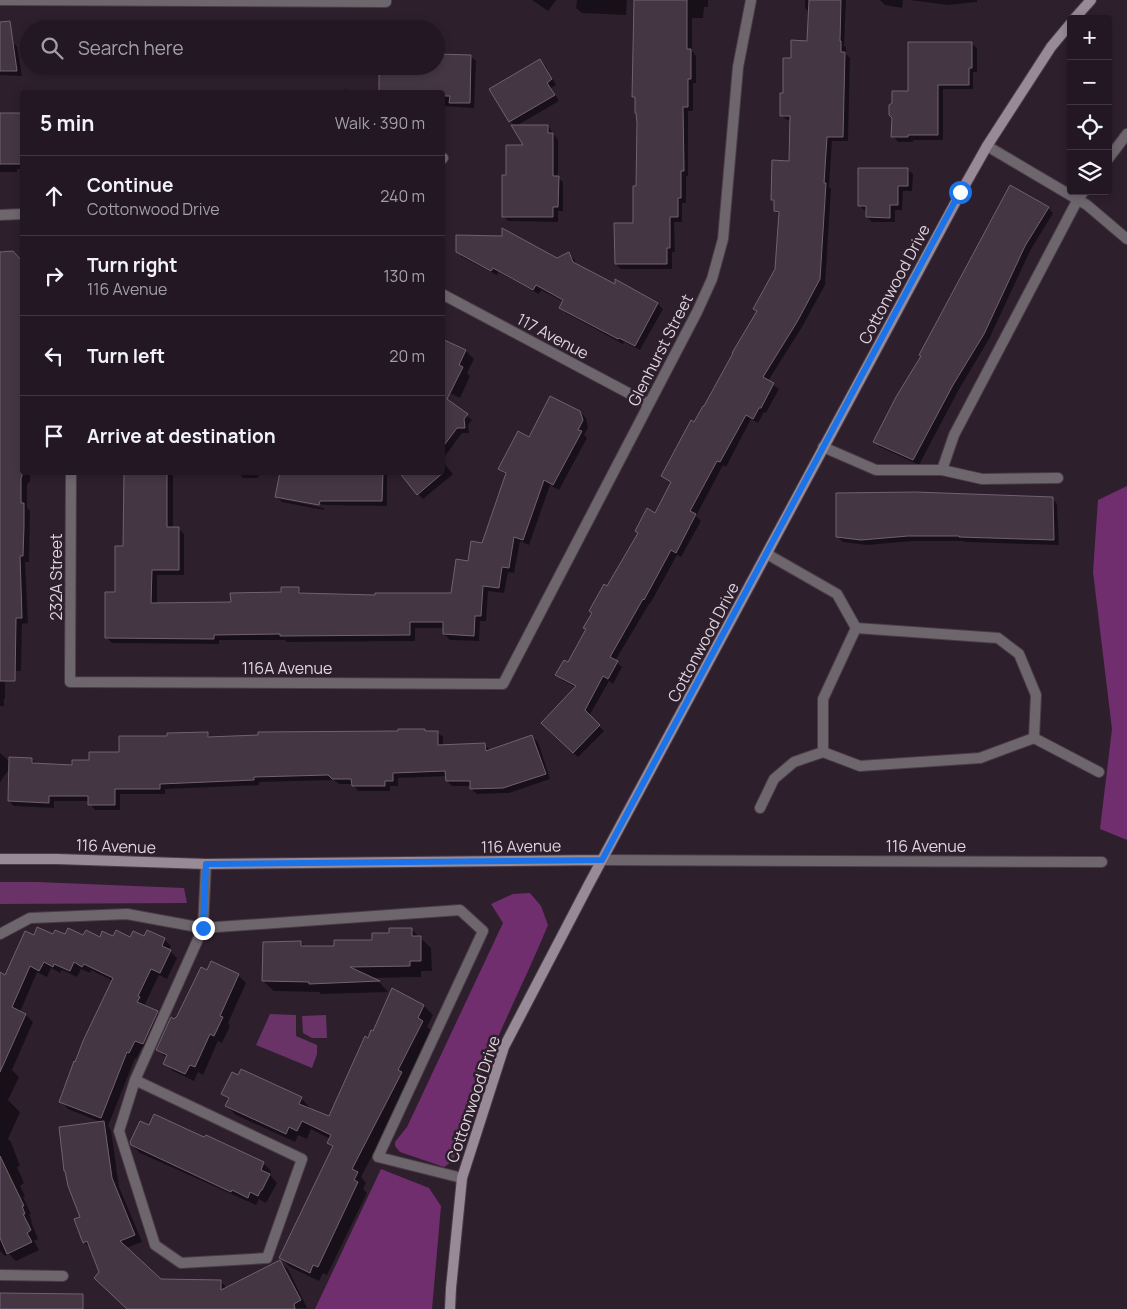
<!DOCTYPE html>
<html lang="en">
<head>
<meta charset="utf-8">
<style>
	:root { --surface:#221722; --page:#2e242f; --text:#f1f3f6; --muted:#a29fa5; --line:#3f3640 }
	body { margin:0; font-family:Manrope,sans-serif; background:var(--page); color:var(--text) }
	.controls { position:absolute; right:15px; top:15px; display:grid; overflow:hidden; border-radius:5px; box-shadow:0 2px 8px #0003 }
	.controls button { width:45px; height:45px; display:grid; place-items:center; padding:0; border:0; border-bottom:1px solid var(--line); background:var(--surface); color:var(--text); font:25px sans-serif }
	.stop { position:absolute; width:15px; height:15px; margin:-11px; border:4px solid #1a73e8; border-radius:50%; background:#fff }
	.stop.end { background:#1a73e8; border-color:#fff; box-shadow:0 1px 5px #0008 }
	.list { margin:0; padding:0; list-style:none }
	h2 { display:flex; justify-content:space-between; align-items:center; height:65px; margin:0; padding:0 20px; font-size:21px }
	h2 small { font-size:16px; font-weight:400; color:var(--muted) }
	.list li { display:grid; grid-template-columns:32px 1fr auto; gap:15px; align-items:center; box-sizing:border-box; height:80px; padding:0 20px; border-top:1px solid var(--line) }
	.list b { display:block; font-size:19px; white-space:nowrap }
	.list p { margin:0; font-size:16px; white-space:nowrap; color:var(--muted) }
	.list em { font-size:16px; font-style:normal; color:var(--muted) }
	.icon { flex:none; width:28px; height:28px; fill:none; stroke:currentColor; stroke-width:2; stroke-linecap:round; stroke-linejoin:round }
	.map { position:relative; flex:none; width:1127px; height:1309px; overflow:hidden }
	.search { position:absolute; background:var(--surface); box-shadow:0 2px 8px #0003; left:20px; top:20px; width:425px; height:55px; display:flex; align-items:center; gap:12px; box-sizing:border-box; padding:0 18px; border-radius:28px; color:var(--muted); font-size:19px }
	.panel { position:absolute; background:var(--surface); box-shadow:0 2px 8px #0003; left:20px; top:90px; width:425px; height:385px; border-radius:5px }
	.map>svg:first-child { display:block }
	.green { fill:#693367 }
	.forest { fill:#712e6e }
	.shadow { fill:#0007 }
	.building { fill:#453644; stroke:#726170 }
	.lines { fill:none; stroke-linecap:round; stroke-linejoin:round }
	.lane-casing { stroke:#4a3c49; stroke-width:12 }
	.street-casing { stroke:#4a3c49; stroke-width:12 }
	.secondary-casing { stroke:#4a3c49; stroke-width:12 }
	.lane { stroke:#6e666d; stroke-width:10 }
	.street { stroke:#6e666d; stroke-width:10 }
	.secondary { stroke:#988b97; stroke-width:10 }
	.route { stroke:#1a73e8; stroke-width:6 }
	.labels { text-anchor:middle; stroke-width:5; stroke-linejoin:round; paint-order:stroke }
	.street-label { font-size:16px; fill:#ded5dd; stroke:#2e1f2d }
</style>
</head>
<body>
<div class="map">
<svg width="1127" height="1309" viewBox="0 0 1127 1309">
	<rect width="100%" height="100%" fill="#2e1f2d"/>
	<path class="green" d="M0 882H37L184 888 187 903 0 904Z
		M270 1014 296 1015V1036L317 1045V1054L312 1068 256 1045Z
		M326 1015 327 1038H312L303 1033 302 1016Z"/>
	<path class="forest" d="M1127 486V840L1100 829 1112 729 1093 572 1098 500Z
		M530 893 541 906 548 925C530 969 509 1010 491 1054 476 1089 464 1125 453 1161L444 1167 400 1152 395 1146V1142L407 1127 503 923 491 904 513 894Z
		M381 1169 429 1188 441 1206 432 1309H315Z"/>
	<path class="shadow" d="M532 0H556L548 11Z
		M577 0H627L626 15 582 13 576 8Z
		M635 0H708V7H704L703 18H692V51L696 56V83H693V111H688V176H686V203H682V222H674L675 252H672V269H621L616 264 634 224 638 187V123L636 99 634 97Z
		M805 0H846L844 46 846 47V54L850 58 848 141H832L829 187 831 189 825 285 802 327 768 381 779 389 766 413 764 412 758 423 751 419 726 467 723 465 696 516 701 521 681 557 677 555 650 604H649L615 661 622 667 613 684 609 681 589 716 604 731 578 757 543 723 577 688 562 680 557 675 569 664 608 587 655 514 672 483 663 476 695 423 758 311 776 269 780 216 775 211V202L772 200 790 163 791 120H787L781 115 784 94 793 59 808 42 810 13 805 8Z
		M880 0H903L902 8 885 5Z
		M910 0H977V2L948 5Z
		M0 41H12L17 47 22 76 0 75Z
		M971 43 977 48V72H973V89H943V140H913V142H898L893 136 910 92Z
		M436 54 470 56 476 61 474 108 442 106V92H380V66H436Z
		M540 60 545 65 556 85 551 88 559 101 516 126H548L558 140V177L563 182V211H558V222L508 221 503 216 507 177 525 147 515 126 510 121 491 89Z
		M346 89 353 92H344Z
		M0 114H22V169H17V172H0Z
		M907 169 913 174 912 191H903L902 210H895V222H872L867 217V211L864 210 859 205Z
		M1048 208 1053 213 1030 251 989 339 958 391 919 465 880 447 875 442 923 356Z
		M457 251 557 259 569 254 574 259 577 265 616 287 658 304 663 309 640 350 624 342 623 344 566 313 561 308 564 302 541 290 539 294 498 272 497 275 462 257Z
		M0 253H13L22 262V472H30V481L27 484V508L30 511 29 562H25L28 623 22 624 21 671H5V699H4V706H0Z
		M442 340 466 351 474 359 467 373 470 376 460 398 442 389Z
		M442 397 472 420 468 425 469 433H462L442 460Z
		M580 412 586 418 588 427 584 435 587 438 559 490 550 485 529 545 520 541 514 573 508 572 504 593 488 591 486 621H480L479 641 450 640 444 634V628H415V641L287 642 285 640H219V644L112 643 106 637 116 594 124 547 125 472H173V528H178L184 534V575H157V604L232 603 298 589 304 595 376 596 452 594 469 563 483 544 506 475 499 469 529 439Z
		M442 461 453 474 423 499 418 494 442 472Z
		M238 472H262L257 478H243Z
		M281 472H387V506L325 505 281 497V499L324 508V510L282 502 276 496Z
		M1052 498 1057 504 1059 545 965 542 964 541H914L867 545 843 542 838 537Z
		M425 730 427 732H437L443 737V746L485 745 491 751 532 737 538 742 550 779 509 793 477 794 471 789V786H452L447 781V776L398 778V786H390V791H358L353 784H339L334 780 259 782V785L165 789V794H120V810H95L90 804V801H54V808L14 806 9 801 10 768 0 782V753L10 762 32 759 37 764 74 766 120 753 168 737 208 734 212 738 399 732Z
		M411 929 431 948 432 971H421V977L369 978 379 982 388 992 321 994 319 992 274 991 263 981 300 942 306 947H335L373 942 390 934Z
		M34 936 164 939 171 946 169 950 177 958 167 979 159 975 145 1004V1007L157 1013 165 1020 151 1051 142 1047 136 1059 135 1058 108 1126 111 1130 119 1187 142 1242 126 1248 161 1280 220 1281 227 1288 280 1262 288 1269 307 1308 128 1309 101 1272 92 1250 84 1242 81 1217 103 1123 68 1109 61 1101 76 1064 113 981 91 970 90 973 81 969 77 977 62 970 60 973 51 968 47 977 37 972 20 1012 26 1015 33 1022 12 1070 19 1077 8 1100 20 1112 8 1139 11 1142 20 1166 17 1167 24 1183 20 1186 25 1196 23 1197 31 1214H29L32 1222H31L38 1239 34 1241 39 1250 16 1261 9 1254 5 1256 0 1251V974L5 976Z
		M208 971 238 975 246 983 228 1023 230 1026 222 1043 218 1041 203 1075 198 1072 194 1081 173 1071 165 1063 167 1058 157 1050Z
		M424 1006 433 1015 427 1027 432 1031 408 1079 410 1082 361 1177 366 1183 363 1189 367 1193 327 1275 323 1273 319 1281 290 1267 281 1258 334 1148 328 1143 330 1139 311 1129 307 1139 298 1135 295 1142 236 1115 227 1106 229 1100 223 1094 301 1098 310 1108 309 1109 330 1118 369 1039Z
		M149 1127 205 1139 263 1163 271 1171 270 1175 277 1183 266 1203 259 1199 256 1205 140 1153 132 1145Z"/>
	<path class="building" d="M634 0H687V49H691V79H688V107H683L684 171H681V198H678V217H670V248H667V264H615L614 223H633V186H636L637 123 636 113H635V97H632Z
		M809 0H841L840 41H841V52H845L843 137H827L824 183H826L820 279 797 322 763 377 774 383 761 408H759L753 419 746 415 720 462 717 461 690 511 696 514 676 553 671 550 644 600 643 599 610 657 618 661 608 679 603 676 585 710 600 725 573 753 541 723 576 686 555 675 564 660 568 662 586 629 583 628 592 613 589 611 604 584 607 586 638 533 635 531 647 508 655 513 671 482 661 476 691 420 694 422 703 406H704L733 353H732L757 311 753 309 775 269 779 212 774 211V200H771L772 160 789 161 790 116H780V93H783V58H791V40L807 41Z
		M10 21 17 71H0V22Z
		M908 42H972V68H969V85H938V135H908V137H891L892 118 889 115V105L892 103V91H908Z
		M436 54 471 55 470 103H449L450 96H442V92H379V66H436Z
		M540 59 552 79 547 83 555 95 509 122 489 89Z
		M0 113H22V164H0Z
		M511 125H548V133H553V176H559L558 207H553V217H502V175H506V145H523Z
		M858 168H908V186H898V205H890V218L866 217V206H858Z
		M1010 185 1049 207 1025 246 984 334 953 385 913 460 873 442 896 397 921 356 919 355Z
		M502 228 557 258 569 252 573 262 615 284V279L658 303 635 346 619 338 618 339 559 308 563 300 536 285 533 290 493 268 491 271 456 252V235L502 236Z
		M13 251 22 261V476L21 478V503H24V526L23 556H20L22 618H16L15 681H0V252Z
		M442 339 466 350 459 365 463 367 447 399 468 414 464 419 465 428H457L442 448Z
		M550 396 580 411 583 420 578 430 582 431 553 485 544 480 523 540 514 537 509 568 502 567 499 588 483 586 481 616H475L474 636 443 634V622H410V635L280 636V634L214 635V639L105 638V592H115V546H123L124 472H167V527H179V570H152L151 603 231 602 230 593 281 592V587H299V593L375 595V593H451L456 559 468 561 471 541 482 543 506 473 498 469 518 431 529 437Z
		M280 472H383L382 501H320L319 505 275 497Z
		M399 472H444L417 495Z
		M915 492 1053 497 1054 540 959 537V536H908L861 540 836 537V493Z
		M398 729H425V731H438V745L485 743 486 751 532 735 546 774 503 788 470 789V781H446L445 771 393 773V781H385V786H352L351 779H332L328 775 254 777V780L160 784V789H115V805H88V796H49V803L8 801 9 757 32 758V763L72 765V760H89V752H119V736H167V733L208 732V737L258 735V732L398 731Z
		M37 927 53 934 55 930 65 934 68 928 83 935 86 930 100 937 102 931 113 936 116 930 130 937 133 931 144 936 147 930 165 938 162 946 171 950 160 973 151 969 138 996 140 997 137 1002 158 1011 143 1044 135 1041 129 1053 127 1052 101 1118 59 1102 74 1061 75 1062 83 1041 113 978 84 964 82 967 74 962 70 971 54 964 53 967 44 962 39 971 30 966 12 1007 26 1014 0 1072V972L5 975 25 931 34 935Z
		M389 928H412V936H421V961H410V966L350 967 380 981 309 984V982L262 981 263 942 301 941V946H334V940H372V933H389Z
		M211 961 239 974 220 1016 223 1017 214 1036 210 1034 195 1067 190 1065 185 1074 163 1064 167 1055 156 1050 171 1017 174 1019 177 1016 201 967 207 970Z
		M392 988 424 1005 418 1018 423 1021 398 1070 402 1072 352 1169 358 1172 354 1180 358 1182 318 1267 313 1265 310 1273 279 1258 333 1146 327 1143 331 1135 302 1121 297 1131 289 1127 286 1134 225 1106 229 1098 221 1094 232 1072 238 1075 241 1069 302 1097 299 1104 329 1116 365 1036 368 1038 371 1030 373 1031Z
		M154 1114 204 1137 206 1135 264 1162 261 1170 270 1174 262 1190H261L258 1196 250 1192 248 1198 232 1190 231 1192 131 1145 130 1142 140 1121 149 1125Z
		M104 1121 112 1178 135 1235 120 1241 161 1279 221 1280V1290L280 1260 301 1300 294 1304 295 1309H127L94 1278 99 1272 87 1241 83 1243 74 1219 80 1217 68 1186 65 1171H64L59 1127Z
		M0 1156 24 1206H22L25 1214H23L31 1230 27 1233 32 1242 7 1254 0 1238Z
		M0 1293 83 1294V1309H0Z"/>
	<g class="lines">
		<g class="lane-casing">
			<path id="lane" d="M0 0 386 2V0
				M987 146 1087 205 1127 239
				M1108 159 1127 134
				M823 447 876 470H942L982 479 1058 478
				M942 470 954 435 1078 199 1084 191
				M767 554 837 594 856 628
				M856 628 998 638 1019 654 1036 695 1034 738
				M823 752V699L856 628
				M760 808 774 779 794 762 823 752 860 766 980 758 1034 738 1099 772
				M0 934 30 918 127 914 203 928 460 910 483 931 378 1157 462 1178
				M135 1080 302 1159 267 1258 181 1263 155 1245 119 1131 135 1080 203 928 206 864
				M0 1275 63 1276"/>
		</g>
		<g class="street-casing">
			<path id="street" d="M442 159 443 158
				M0 215 22 214
				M442 294 649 404
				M71 472 70 682 503 684 697 312 712 279 723 239 738 67 751 0
				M602 860 1102 862"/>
		</g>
		<g class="secondary-casing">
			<path id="secondary" d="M1074 19 1091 0
				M0 859H57L206 864 602 860
				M450 1309 451 1288 462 1178 504 1047 589 884 961 192 987 146 1051 47 1071 23"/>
		</g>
		<use href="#lane" class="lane"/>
		<use href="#street" class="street"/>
		<use href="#secondary" class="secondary"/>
	</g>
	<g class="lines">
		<path class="route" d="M203 928 206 864 602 860 960 192"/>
	</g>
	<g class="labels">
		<g class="street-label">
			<text transform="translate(894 284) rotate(-62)" y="6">Cottonwood Drive</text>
			<text transform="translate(553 336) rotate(28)" y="6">117 Avenue</text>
			<text transform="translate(660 350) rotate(-63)" y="6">Glenhurst Street</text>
			<text transform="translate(56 577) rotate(-90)" y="6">232A Street</text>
			<text transform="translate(703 642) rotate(-62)" y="6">Cottonwood Drive</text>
			<text x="287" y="674">116A Avenue</text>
			<text transform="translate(116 846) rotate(2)" y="6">116 Avenue</text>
			<text transform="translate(521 846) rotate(-1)" y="6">116 Avenue</text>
			<text x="926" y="852">116 Avenue</text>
			<text transform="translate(473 1099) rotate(-71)" y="6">Cottonwood Drive</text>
		</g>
	</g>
</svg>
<div class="controls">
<button>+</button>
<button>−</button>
<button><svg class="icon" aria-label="locate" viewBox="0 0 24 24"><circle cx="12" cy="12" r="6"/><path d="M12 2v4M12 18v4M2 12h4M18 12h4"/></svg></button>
<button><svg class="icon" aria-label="layers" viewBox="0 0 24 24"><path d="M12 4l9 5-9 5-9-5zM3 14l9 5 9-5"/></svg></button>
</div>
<div class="stop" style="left:960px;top:192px"></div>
<div class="stop end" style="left:203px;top:928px"></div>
<div class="search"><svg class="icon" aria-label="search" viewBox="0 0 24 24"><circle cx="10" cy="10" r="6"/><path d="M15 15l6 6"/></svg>Search here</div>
<section class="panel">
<h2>5 min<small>Walk · 390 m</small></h2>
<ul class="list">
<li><svg class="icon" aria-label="ahead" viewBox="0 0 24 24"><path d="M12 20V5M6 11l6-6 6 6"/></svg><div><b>Continue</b><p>Cottonwood Drive</p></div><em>240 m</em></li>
<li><svg class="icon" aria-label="right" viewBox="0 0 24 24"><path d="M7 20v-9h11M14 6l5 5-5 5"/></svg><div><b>Turn right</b><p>116 Avenue</p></div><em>130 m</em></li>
<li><svg class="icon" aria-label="left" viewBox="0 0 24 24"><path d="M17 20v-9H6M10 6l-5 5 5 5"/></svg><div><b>Turn left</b></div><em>20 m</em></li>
<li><svg class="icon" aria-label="arrive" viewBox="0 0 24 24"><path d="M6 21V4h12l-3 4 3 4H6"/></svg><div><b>Arrive at destination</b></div></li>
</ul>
</section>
</div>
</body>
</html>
